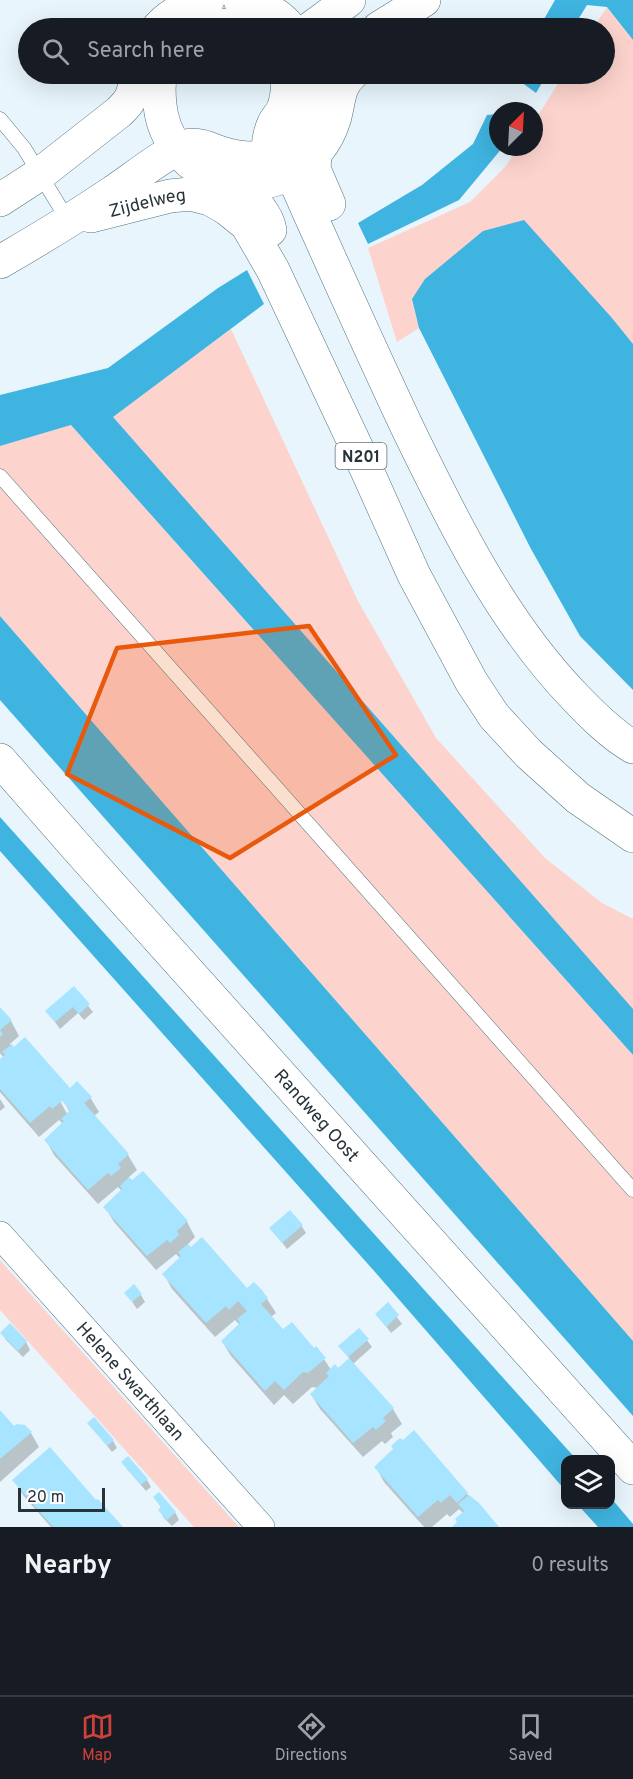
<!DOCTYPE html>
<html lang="en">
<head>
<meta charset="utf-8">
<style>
	:root { --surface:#171b24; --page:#20242c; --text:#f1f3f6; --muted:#9ea1a6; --line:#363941; --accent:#cf403a }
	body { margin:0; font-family:Overpass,sans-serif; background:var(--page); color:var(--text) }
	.controls { position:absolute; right:18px; bottom:18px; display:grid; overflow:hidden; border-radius:12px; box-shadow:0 6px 24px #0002 }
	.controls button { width:54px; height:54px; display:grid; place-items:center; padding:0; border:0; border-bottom:2px solid var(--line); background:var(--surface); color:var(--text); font:30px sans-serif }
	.compass { position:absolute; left:489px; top:102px; width:54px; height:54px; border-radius:50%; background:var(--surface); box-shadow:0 6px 24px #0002; rotate:24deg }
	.scale { position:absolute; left:18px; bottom:15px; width:87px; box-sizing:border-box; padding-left:6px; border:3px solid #263339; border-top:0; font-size:16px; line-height:21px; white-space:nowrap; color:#263339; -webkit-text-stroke:4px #fff; paint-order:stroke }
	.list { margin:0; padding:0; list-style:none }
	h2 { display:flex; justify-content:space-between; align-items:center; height:78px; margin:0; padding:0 24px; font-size:26px }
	h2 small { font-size:20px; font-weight:400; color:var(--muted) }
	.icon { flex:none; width:33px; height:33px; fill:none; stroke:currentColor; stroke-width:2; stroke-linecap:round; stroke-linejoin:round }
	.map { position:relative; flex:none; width:633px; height:1527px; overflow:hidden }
	.search { position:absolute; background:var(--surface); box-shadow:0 6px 24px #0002; left:18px; right:18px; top:18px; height:66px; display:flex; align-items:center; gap:15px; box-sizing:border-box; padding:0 21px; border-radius:33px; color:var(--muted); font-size:22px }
	.sheet { height:168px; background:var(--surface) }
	nav { display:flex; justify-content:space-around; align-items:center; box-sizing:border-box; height:84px; border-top:2px solid var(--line); background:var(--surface); font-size:16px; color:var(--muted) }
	nav a { display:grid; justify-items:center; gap:3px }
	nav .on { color:var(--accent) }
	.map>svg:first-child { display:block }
	.green { fill:#fdd3cd }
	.water { fill:#3fb4e0 }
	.shadow { fill:#0003; fill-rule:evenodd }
	.building { fill:#a7e4ff }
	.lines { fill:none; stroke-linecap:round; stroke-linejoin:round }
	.service-casing { stroke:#53727f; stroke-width:15 }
	.minor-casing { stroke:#53727f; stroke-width:28 }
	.tertiary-casing { stroke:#53727f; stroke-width:34 }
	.secondary-casing { stroke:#53727f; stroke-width:34 }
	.trunk-casing { stroke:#53727f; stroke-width:34 }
	.service { stroke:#fff; stroke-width:14 }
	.minor { stroke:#fff; stroke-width:27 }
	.tertiary { stroke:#fff; stroke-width:33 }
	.secondary { stroke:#fff; stroke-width:33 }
	.trunk { stroke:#fff; stroke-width:33 }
	.marked { fill:#e8590c; fill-opacity:0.2; stroke:#e8590c; stroke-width:4.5; stroke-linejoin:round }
	.labels { text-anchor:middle; stroke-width:4.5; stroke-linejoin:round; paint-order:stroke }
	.shield { fill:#fff; stroke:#677074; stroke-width:1.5 }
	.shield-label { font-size:16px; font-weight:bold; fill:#263339 }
	.street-label { font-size:18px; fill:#263339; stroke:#fff }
</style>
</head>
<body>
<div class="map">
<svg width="633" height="1527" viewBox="0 0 633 1527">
	<rect width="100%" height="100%" fill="#e8f5fc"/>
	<path class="green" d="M607 7 633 40V344L612 318 412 299 419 328 397 342 368 248 470 202 506 166 518 147H534V122L564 74H604V28H593Z
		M231 329 358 601 436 738 545 858 602 903 633 919V1010L112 417Z
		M71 425 633 1055V1341L0 616V446Z
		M0 1260 239 1527H194L0 1310Z"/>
	<path class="water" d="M555 0H633V40L607 7 587 5 573 28H539Z
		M514 74H547L536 93 513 76Z
		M498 114V147H503L459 200 368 244 358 223 422 185 473 144 487 115Z
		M524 220 612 318 633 344V690L580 636 531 549 419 328 412 299 425 279 483 231Z
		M247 270 264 304 113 417 633 1009V1055L71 425 0 446V395L108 368 218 288Z
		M0 616 633 1341V1416L0 700Z
		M0 817 576 1459 566 1460 565 1490 375 1272 0 851Z
		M611 1498 633 1524V1527H598L578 1505 610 1504Z"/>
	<path class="shadow" d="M74 988 93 1012 84 1020 78 1013 60 1029 47 1011Z
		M0 1009 11 1021 19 1036 10 1044 14 1049 70 1090 90 1097 99 1112 94 1116 128 1155 137 1170 128 1178 132 1183 187 1222 195 1237 187 1245 191 1249 247 1290 267 1299 276 1313 271 1317 283 1331 314 1350 324 1359 331 1370H338L350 1359 340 1347 359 1330 372 1347 353 1364 393 1409 402 1424 391 1433 393 1437 385 1444 382 1441 363 1457 320 1409 311 1394 318 1388 312 1387 293 1404 284 1395 274 1405 231 1356 222 1341 240 1325 235 1320 215 1337 172 1289 164 1274 180 1258 176 1254 156 1270 114 1222 105 1207 122 1191 118 1187 98 1204 54 1155 46 1140 63 1124 59 1120 39 1137 0 1092V1061L4 1058 0 1053ZM59 1094 70 1112 67 1114 57 1095Z
		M0 1099 5 1107 0 1111Z
		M301 1225 306 1233 287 1249 271 1228Z
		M126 1293 141 1295 145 1302 137 1309Z
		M388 1305 402 1324 391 1333 377 1314Z
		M10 1325 26 1342 30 1350 23 1357 6 1340 2 1333Z
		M0 1412 14 1428 31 1433 39 1447 0 1482Z
		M89 1423 113 1441 117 1448 112 1452Z
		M123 1462 147 1480 151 1487 146 1491 127 1469Z
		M376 1467 467 1494 498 1527H454L463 1513 459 1509 450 1517 447 1514 432 1527H424L384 1482Z
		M14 1480 121 1527H51L23 1495Z
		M155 1498 175 1512 179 1520 172 1526 164 1518 160 1510 162 1509Z"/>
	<path class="building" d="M74 986 90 1004 79 1014 73 1007 55 1022 45 1011Z
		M0 1007 12 1020 0 1030 3 1034 0 1037Z
		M25 1037 70 1088 77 1081 92 1097 84 1103 129 1154 118 1164 121 1168 111 1176 108 1173 88 1190 44 1140 64 1121 61 1119 70 1110 66 1105 62 1101 52 1109 50 1106 30 1123 0 1089V1059L5 1055 2 1052 12 1044 14 1047Z
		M143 1171 188 1221 177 1231 179 1235 170 1243 167 1240 147 1256 103 1207 122 1189 120 1186 129 1177 132 1180Z
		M290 1210 303 1225 282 1243 269 1228Z
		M202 1237 247 1288 254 1282 261 1289 268 1298 261 1304 283 1329 292 1322 314 1348 316 1346 326 1358 308 1373 303 1372 284 1390 275 1381 265 1391 221 1341 240 1323 237 1319 247 1311 238 1301 229 1310 226 1306 206 1323 162 1274 181 1256 178 1252 188 1244 191 1247Z
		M134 1284 142 1294 132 1302 124 1293Z
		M388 1302 399 1315 386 1327 375 1314Z
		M10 1323 27 1341 18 1351 0 1333Z
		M359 1328 369 1339 348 1357 338 1346Z
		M349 1358 394 1408 383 1418 386 1421 376 1430 373 1427 353 1443 310 1394 329 1376 326 1373 335 1364 338 1368Z
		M0 1410 14 1426 17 1424 25 1425 32 1432 0 1459Z
		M94 1417 114 1440 107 1446 87 1423Z
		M414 1430 468 1493 457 1503 450 1495 441 1503 438 1500 418 1517 374 1467 393 1449 391 1446 400 1438 403 1440Z
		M50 1447 96 1500 98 1499 123 1527H53L12 1480Z
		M128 1456 148 1479 141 1485 121 1462Z
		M159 1492 176 1512 167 1520 158 1510 161 1507 153 1497Z
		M469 1495 479 1503 499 1527H452L457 1522 455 1519 464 1511 458 1504Z"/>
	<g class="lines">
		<g class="service-casing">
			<path id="service" d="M0 119 24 148 69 222
				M0 476 633 1190"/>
		</g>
		<g class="minor-casing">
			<g id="minor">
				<path id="s1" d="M0 1235 261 1527"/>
			</g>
		</g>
		<g class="tertiary-casing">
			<g id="tertiary">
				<path id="s2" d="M0 760 79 850 633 1468"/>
			</g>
		</g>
		<g class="secondary-casing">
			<g id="secondary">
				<path d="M240 0C260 5 277 12 290 28"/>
				<path d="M158 28C171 13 189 5 208 0"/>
				<path d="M200 28C217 24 230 24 247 28"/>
				<path d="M311 28 349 0"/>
				<path d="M379 28 424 0"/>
				<path d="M161 74C158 84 159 95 160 105 166 168 238 204 292 172 312 161 327 142 334 120 339 104 338 85 352 74"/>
				<path d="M271 170C267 154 267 138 274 123 276 119 280 115 282 111 288 99 288 87 287 74"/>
				<path d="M0 200 40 174 119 112C133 99 134 92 136 74"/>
				<path id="s3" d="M91 216 170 196 190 194 210 199 226 208"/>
				<path d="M0 262C38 240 76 217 113 192 130 181 168 150 186 146 198 143 210 149 221 153 242 160 264 160 283 149 308 133 320 102 312 74"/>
			</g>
		</g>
		<g class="trunk-casing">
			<path id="trunk" d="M315 154 314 169 329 204
				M294 171 296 183C332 264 369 346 407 427 453 522 501 620 574 696 592 715 611 734 633 747
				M237 184C249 197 267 212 270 230
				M226 208 247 225 273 270 361 457 414 575 471 681 494 716 528 753 578 798 633 836"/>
		</g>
		<use href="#service" class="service"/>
		<use href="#minor" class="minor"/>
		<use href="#tertiary" class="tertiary"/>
		<use href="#secondary" class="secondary"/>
		<use href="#trunk" class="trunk"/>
	</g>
	<path class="marked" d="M309 626 396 755 230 858 67 774 117 648Z"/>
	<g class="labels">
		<rect class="shield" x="335.5" y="443" width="51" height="26" rx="4.5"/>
		<g class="shield-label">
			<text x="361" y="462">N201</text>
		</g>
		<g class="street-label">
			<text dy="6" stroke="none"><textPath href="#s3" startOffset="58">Zijdelweg</textPath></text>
			<text dy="6" stroke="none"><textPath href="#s2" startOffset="476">Randweg Oost</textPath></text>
			<text dy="6" stroke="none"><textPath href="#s1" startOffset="196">Helene Swarthlaan</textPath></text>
		</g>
	</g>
</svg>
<div class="controls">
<button><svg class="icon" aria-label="layers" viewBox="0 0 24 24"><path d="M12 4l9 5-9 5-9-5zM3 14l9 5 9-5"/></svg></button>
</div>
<svg class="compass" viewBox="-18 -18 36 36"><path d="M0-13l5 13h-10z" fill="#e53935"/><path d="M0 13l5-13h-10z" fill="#9ea1a6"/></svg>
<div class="scale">20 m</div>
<div class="search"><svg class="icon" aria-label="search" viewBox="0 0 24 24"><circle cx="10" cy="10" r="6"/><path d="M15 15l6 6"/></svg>Search here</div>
</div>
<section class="sheet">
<h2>Nearby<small>0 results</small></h2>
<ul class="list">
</ul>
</section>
<nav>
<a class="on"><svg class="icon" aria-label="map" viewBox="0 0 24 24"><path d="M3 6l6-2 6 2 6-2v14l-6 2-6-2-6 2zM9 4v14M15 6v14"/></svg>Map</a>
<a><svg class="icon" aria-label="directions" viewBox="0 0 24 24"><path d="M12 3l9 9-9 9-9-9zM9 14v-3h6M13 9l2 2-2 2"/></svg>Directions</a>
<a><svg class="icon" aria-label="saved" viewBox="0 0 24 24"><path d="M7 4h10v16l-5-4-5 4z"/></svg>Saved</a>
</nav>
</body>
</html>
